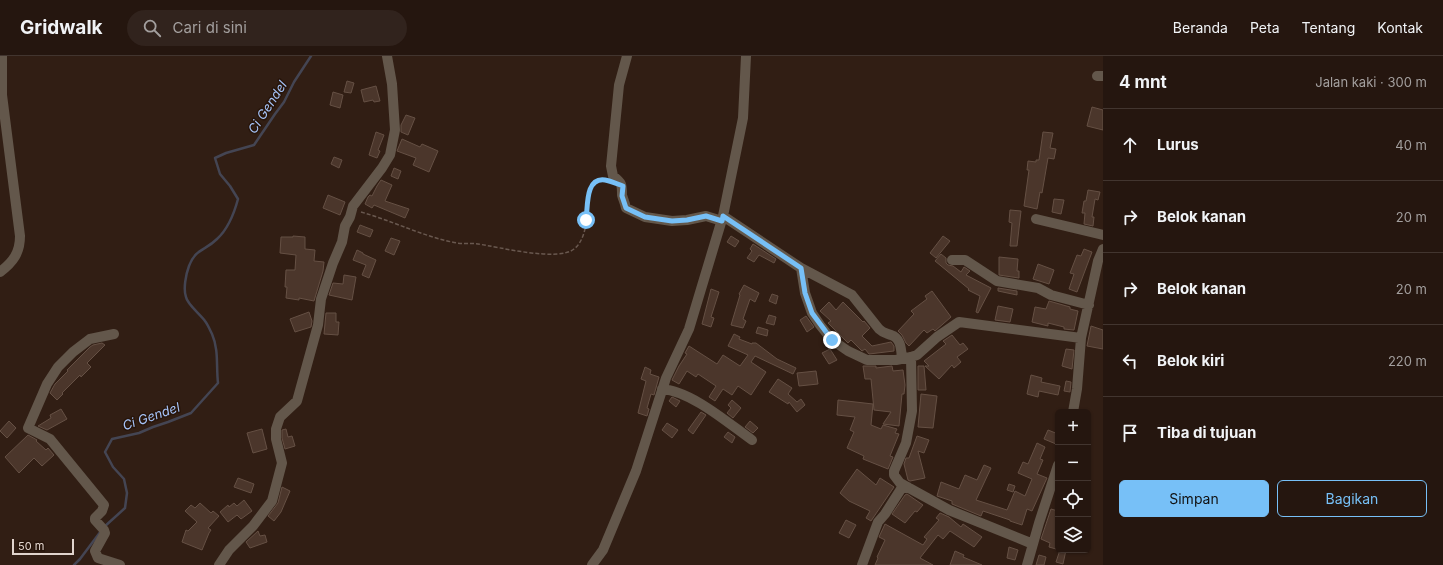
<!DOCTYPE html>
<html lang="id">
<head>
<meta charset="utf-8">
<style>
	:root { --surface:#25160f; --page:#31231d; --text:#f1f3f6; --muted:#a39f9e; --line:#42352f; --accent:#77c0f7 }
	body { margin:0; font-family:Inter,sans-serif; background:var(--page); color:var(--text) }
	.controls { position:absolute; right:12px; bottom:12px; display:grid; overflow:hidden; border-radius:6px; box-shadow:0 1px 3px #0004 }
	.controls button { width:36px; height:36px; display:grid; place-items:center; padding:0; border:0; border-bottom:1px solid var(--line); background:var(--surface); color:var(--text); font:20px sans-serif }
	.scale { position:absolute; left:12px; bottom:10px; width:62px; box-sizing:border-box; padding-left:4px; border:2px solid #e1d4cd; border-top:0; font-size:11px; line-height:14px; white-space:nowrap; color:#e1d4cd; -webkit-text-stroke:3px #27150b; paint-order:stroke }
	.stop { position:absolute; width:12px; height:12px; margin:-9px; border:3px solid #77c0f7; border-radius:50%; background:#fff }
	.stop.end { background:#77c0f7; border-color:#fff; box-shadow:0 1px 4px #0008 }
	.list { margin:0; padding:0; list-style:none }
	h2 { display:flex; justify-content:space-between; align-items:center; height:52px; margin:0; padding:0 16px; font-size:17px }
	h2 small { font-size:13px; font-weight:400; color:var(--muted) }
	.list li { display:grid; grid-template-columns:26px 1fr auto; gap:12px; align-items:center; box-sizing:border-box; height:72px; padding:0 16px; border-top:1px solid var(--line) }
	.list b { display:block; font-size:15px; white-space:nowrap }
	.list em { font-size:13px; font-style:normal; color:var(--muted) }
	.actions { display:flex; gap:8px; padding:12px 16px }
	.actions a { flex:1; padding:9px 0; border:1px solid var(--accent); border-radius:6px; text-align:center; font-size:14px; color:var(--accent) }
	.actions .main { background:var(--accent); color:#111 }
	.icon { flex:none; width:22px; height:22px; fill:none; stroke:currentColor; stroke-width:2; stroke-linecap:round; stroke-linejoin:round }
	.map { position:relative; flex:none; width:1103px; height:509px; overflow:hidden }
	header { display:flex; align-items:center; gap:24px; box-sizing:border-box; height:56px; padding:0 20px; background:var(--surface); border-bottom:1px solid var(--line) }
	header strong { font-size:19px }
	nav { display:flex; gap:22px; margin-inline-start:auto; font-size:14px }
	.search { width:280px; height:36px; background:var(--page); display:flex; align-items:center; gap:10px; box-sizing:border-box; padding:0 14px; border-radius:22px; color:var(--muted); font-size:15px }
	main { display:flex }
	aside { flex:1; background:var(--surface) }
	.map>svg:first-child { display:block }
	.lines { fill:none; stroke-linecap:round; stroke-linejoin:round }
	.stream { stroke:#444553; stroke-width:2.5 }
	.building { fill:#4b362b; stroke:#655044 }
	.path { stroke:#69584f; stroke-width:1.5; stroke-dasharray:4 2; stroke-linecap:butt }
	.minor { stroke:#63574b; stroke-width:10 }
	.route { stroke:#77c0f7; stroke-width:5 }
	.labels { text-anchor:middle; stroke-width:3; stroke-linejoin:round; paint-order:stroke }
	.water-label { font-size:13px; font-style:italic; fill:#a6c4f9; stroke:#27150b }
</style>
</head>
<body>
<header>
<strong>Gridwalk</strong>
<div class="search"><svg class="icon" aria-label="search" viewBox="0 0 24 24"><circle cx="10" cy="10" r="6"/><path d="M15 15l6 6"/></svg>Cari di sini</div>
<nav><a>Beranda</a><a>Peta</a><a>Tentang</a><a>Kontak</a></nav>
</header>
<main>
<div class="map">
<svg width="1103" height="509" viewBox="0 0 1103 509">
	<rect width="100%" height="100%" fill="#311e14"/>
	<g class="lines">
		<path class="stream" d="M104 471 125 452 127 437 124 423 113 411 105 396 112 383 139 377 153 371 168 366 191 357 218 327C216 310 219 294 212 278 210 274 208 269 205 265 200 258 187 248 186 241 183 233 186 218 189 210 196 192 205 195 217 183 228 173 234 158 238 143L230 130 220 118 215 102 226 97 254 89 275 58 284 46 294 26 311 0
			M74 509 80 503 101 475"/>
	</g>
	<path class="building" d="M347 25 354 27 351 37 344 36Z
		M376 30 380 45 374 46 373 44 364 46 361 34Z
		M333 36 343 39 340 52 330 49Z
		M1092 51 1103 54V74L1087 70Z
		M406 59 415 62 408 79 401 76V69Z
		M376 76 384 79 378 94 380 95 377 102 369 99Z
		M1043 76 1053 77 1050 92 1056 93 1054 103 1048 102 1042 137 1040 136 1037 153 1024 150 1029 114H1027L1028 105 1036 106V104H1039Z
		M402 83 420 91 422 88 438 95 429 116 413 109 416 102 397 95Z
		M334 101 342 104 339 112 331 108Z
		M394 112 401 115 398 123 391 120Z
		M381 124 392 129 385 145 409 153 405 162 374 149 372 152 365 148 368 141 370 139 372 140 377 130Z
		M1088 134 1100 136 1098 144 1095 143 1092 161H1094L1093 170 1084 168 1085 157H1082L1084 145H1086Z
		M328 139 345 146 340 159 323 152Z
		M1054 143 1064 144 1061 158 1052 156Z
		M1010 154 1021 155 1017 190H1010L1012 167 1009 166Z
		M360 169 373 174 370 181 357 176Z
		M293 180 305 181V193L315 194 314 205 324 206 323 215 314 245 299 242V244L286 242 287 231H285L286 214H295L296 199 280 197 281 181H293Z
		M731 180 739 185 735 191 727 186Z
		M943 180 950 185 936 202 930 197Z
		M391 182 400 185 394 199 385 195Z
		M753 188 776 203 774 207 759 199 754 206 747 202 752 195 750 193Z
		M1084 193 1092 196 1077 236 1069 233 1074 218 1070 217 1077 199 1081 200Z
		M357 194 363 197V198L376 204 369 222 362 219 366 209 353 204Z
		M941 198 946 202V207L948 209 953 210 961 216 964 211 970 215 966 219 991 232 978 257 976 256 980 240 968 234 969 233 935 205Z
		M999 201 1018 203 1017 215H1019V222L999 219Z
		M1038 208 1054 214 1049 228 1033 223Z
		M344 219 356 221 352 244 329 239 333 227 343 228Z
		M744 229 759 237 755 246 750 243 743 263 746 265 743 272 731 269 740 239 739 238Z
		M998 232 1017 235V239L998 235Z
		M711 233 719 236 711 261 714 262 711 271 702 268Z
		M932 235 951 261 935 275 933 273 927 277 924 274 909 290 906 287 902 279 898 275 914 258 911 255 927 243 925 240Z
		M772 238 778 240 776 248 769 245Z
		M1049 245 1070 251V253L1078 255 1074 274 1064 273V271L1048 267V270L1032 266 1035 251 1046 253Z
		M829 246 836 254 843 246 863 266 864 265 870 272 862 280 872 290 891 286 894 290V295L869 298 865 293 862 295 851 284 848 287 828 267 831 265 820 255Z
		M998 250 1013 253 1010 266 995 264Z
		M309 256 312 265 311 271 295 276 290 263Z
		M326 257H336V266H339L338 279 324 278Z
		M769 259 776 261 774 269 766 267Z
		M806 260 814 271 807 276 800 264Z
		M1091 270 1103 274V293L1087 290Z
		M758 271 768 274 767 280 756 277Z
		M734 278 740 281 739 283 752 288V287H756L777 303 796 312 793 318 755 300 751 306 766 316 751 339 738 330 732 339 723 333 715 345 709 341 716 330 698 318 696 321 687 315 679 328 672 324 679 310 687 298 685 297 689 290 717 308 723 299 740 310 748 299 728 290Z
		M952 279 960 289 963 287 968 293 957 301 961 306 954 312 952 309 939 323 925 310H929L924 305 946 288 943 285Z
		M102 287 105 289 87 307 91 311 81 321 80 319 62 337 63 338 57 344 50 337 55 328 68 315 67 314 90 291 93 289Z
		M830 293 837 304 829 308 822 297Z
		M1066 293 1074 294 1072 313 1062 310Z
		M863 310H876V312L892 310 893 315 903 314 905 329 904 338H902L899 370 883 368 891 356 874 354 871 323H865Z
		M918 310H924L926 334H918Z
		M645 311 651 314 650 318 659 321 654 339 651 338 647 352 649 353 647 360 638 357 646 325 641 323Z
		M816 315 818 328 799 330 797 317Z
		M1031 319 1042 322 1041 326 1060 330 1058 339 1039 335 1038 341 1027 338Z
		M778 323 792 332 788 338 797 346 801 343 805 349 797 356 789 346 788 348 769 336Z
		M1066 325 1071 326 1070 336 1064 335Z
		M921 338 937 340 933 372 918 371Z
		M672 341 680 345 676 351 669 345Z
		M732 344 741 352 733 362 727 357 731 352 728 349Z
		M838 344 873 348 871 369 881 373 883 369 897 373 895 377 899 378 890 400 893 401 888 413 863 403 864 400 847 392 854 376 850 374 855 361 837 359Z
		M61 353 67 363 47 374 38 370 51 362 50 359Z
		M701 356 706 359 693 378 688 374Z
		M9 365 16 372 7 382 0 375Z
		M750 365 758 372 753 377 745 371Z
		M667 367 678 374 672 382 662 374Z
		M262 373 267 393 253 397 247 377Z
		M286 373 288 381 292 380 295 390 285 393 282 382V374Z
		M1048 374 1058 378 1056 388 1044 383Z
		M728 376 735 381 732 387 724 381Z
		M28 379 37 384 36 385 46 394 48 392 54 399 42 410 34 402 19 417 5 401Z
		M917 380 929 384 924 397 918 395 925 422 910 425 908 424 904 408 906 402H909Z
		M1037 387 1045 391 1040 403 1043 404 1037 418 1047 422 1032 455 1027 453 1022 469 1010 465V464L983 455 981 460 952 448V445L937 440 941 426 959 433 965 419 977 424 984 409 991 412 976 444 1007 454 1015 435 1025 440 1032 423 1018 417 1023 406 1028 408Z
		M857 413 876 429 880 422 894 431 871 465 866 462 870 455 849 445 840 437Z
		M238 422 254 428 251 437 234 431Z
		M1009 428 1015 430 1013 436 1007 434Z
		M282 431 290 435 281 456 274 465 268 460 278 447Z
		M907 438 923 449 917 456 915 455 905 467 892 458 905 439Z
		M244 444 252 455 241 463 237 459 228 466 220 456 228 449 229 451 234 447 237 450Z
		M200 447 211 457 213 455 219 460 208 472 211 474 209 477 202 494 182 486 186 474 188 475 197 466 185 455 191 449 195 452Z
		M1051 453 1058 455V487L1056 493 1049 491 1050 487 1041 483Z
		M940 457 949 461 961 471 963 468 982 481 974 491 950 475 943 483 938 479 920 502 933 509H875L878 502 877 501 885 484 879 481 885 468 923 489 927 483 924 481 939 464 936 462Z
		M846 464 856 469 849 482 839 477Z
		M258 475 260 480 265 479 267 486 250 492 246 486Z
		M1009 491 1018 494 1015 504 1007 502Z
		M1060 494H1066L1063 508 1056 506Z
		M955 495 964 499 963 501 982 509H950Z
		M1039 499 1046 501 1044 509H1036Z"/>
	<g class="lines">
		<path class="path" d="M361 156C393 165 424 181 457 187 464 188 471 187 478 188 499 191 558 206 574 193 585 185 587 164 588 151 588 144 588 136 591 130 594 126 600 124 604 124"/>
		<path class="minor" d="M627 0 619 29 611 110 613 120C622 127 622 128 622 139 623 143 625 147 626 152L645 161 672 165 687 164 706 160 722 165
			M1097 20H1103
			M723 160 801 212 805 237 812 257 820 269 832 284 848 295 867 304H896L911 301 917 299 937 281 959 266 1081 282
			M1036 163 1103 179
			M952 204H965L997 225 1038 232 1051 239 1089 249
			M801 212 852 239 879 273C883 277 886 277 891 279 901 282 901 293 902 302
			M0 216C13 206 20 197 20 180L2 39V0
			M114 278 90 283 73 296 58 311 47 328 28 372 50 383 104 449 102 455 95 462V464L104 474 105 477 95 495 98 502 120 509
			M911 301 912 355 906 387 894 415V419L900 427 949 454 1033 488
			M662 333C691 335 728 367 752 384
			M1073 356 1077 333 1081 282 1098 205 1103 193
			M219 509 229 494 253 470 272 445 282 407 276 383V373L280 361 297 345 318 269 321 243 333 207 342 186 345 170 350 161 353 150 382 112 390 99 395 74 392 28 387 0
			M592 509 603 494 636 415 666 322 689 273 723 160 743 62 746 0
			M862 509 878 466 885 458 901 433 908 431
			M1027 509 1039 467 1058 409"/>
	</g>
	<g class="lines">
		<path class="route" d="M586 164C588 151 585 121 605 124 611 125 617 128 623 130L622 140 626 152 645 161 672 165 687 164 706 160 722 165 723 160 801 212 805 237 812 257 832 284"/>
	</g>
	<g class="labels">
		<g class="water-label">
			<text transform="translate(267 51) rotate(-57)" y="5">Ci Gendel</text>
			<text transform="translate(151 360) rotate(-19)" y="5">Ci Gendel</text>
		</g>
	</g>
</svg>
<div class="controls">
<button>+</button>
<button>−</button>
<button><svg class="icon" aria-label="locate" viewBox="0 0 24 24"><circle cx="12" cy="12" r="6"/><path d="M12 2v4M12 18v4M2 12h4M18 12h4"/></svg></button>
<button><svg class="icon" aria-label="layers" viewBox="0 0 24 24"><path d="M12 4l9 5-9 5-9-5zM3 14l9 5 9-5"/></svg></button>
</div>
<div class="scale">50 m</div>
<div class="stop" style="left:586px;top:164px"></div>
<div class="stop end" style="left:832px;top:284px"></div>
</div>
<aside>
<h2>4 mnt<small>Jalan kaki · 300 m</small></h2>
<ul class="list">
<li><svg class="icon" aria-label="ahead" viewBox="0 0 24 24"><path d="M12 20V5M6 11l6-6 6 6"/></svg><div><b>Lurus</b></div><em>40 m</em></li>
<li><svg class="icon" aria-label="right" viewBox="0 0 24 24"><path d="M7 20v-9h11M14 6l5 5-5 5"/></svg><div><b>Belok kanan</b></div><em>20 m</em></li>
<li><svg class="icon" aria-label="right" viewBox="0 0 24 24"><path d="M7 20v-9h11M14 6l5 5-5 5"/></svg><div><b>Belok kanan</b></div><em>20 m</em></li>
<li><svg class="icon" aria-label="left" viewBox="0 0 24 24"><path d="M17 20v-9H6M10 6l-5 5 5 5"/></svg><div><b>Belok kiri</b></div><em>220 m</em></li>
<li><svg class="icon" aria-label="arrive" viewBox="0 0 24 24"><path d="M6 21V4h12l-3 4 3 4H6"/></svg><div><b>Tiba di tujuan</b></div></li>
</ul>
<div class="actions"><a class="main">Simpan</a><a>Bagikan</a></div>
</aside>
</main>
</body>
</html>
